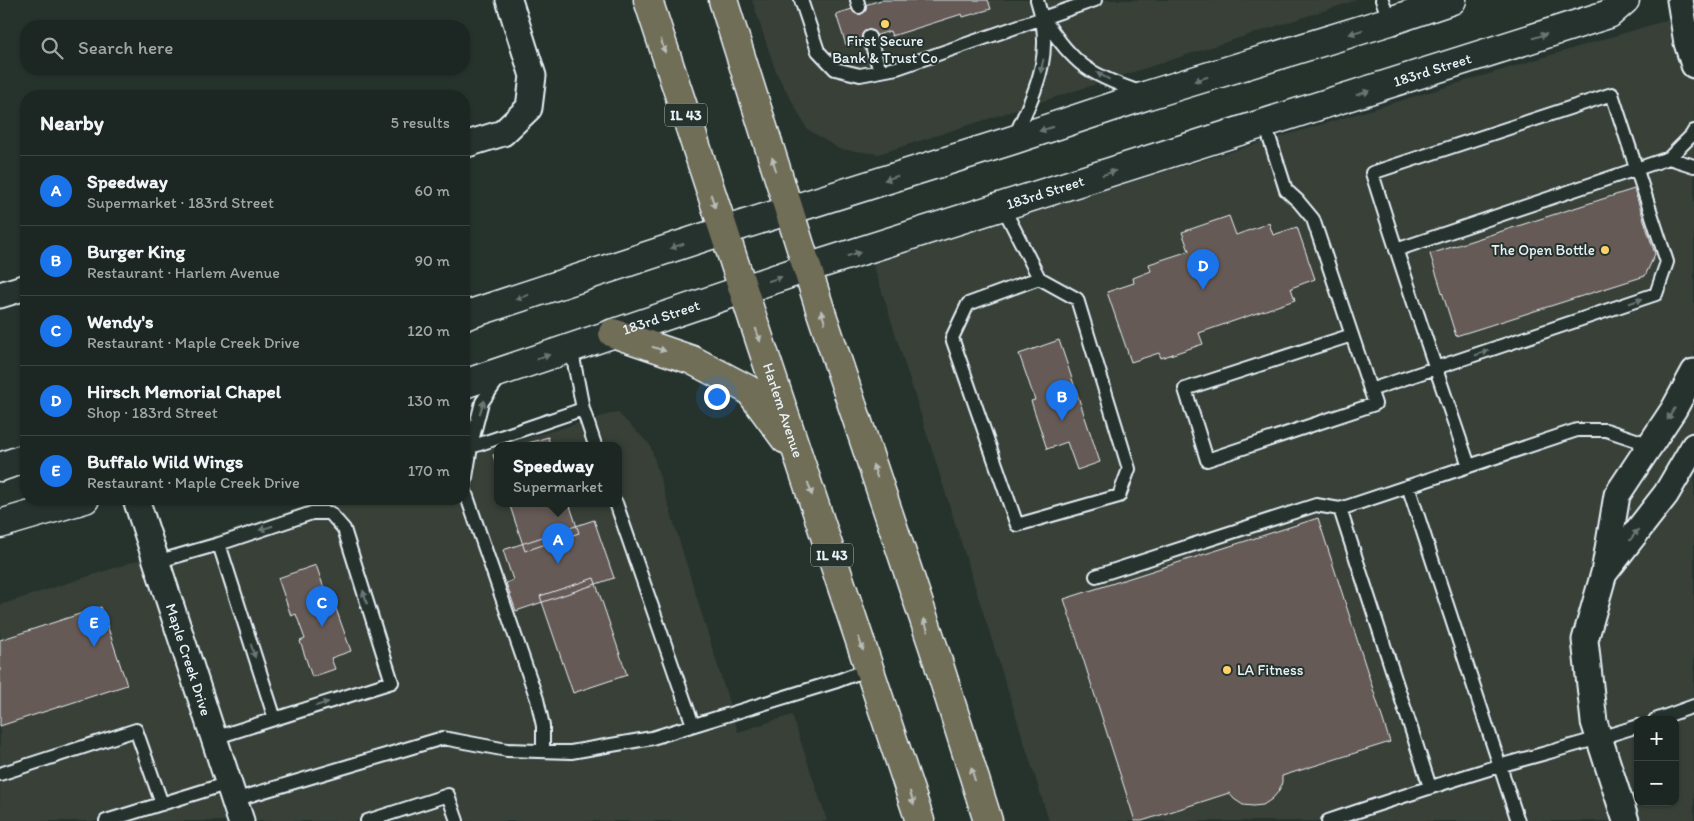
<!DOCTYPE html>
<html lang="en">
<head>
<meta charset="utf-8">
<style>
	:root { --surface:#1c2622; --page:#29322f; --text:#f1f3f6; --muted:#a0a5a5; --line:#3a4340; --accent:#1a73e8 }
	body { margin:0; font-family:Itim,sans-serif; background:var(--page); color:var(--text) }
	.controls { position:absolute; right:15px; bottom:15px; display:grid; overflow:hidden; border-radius:10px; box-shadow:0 1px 4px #0004 }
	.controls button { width:45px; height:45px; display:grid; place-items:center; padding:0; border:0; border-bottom:1px solid var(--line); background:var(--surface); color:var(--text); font:25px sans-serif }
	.you { position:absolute; left:716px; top:396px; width:18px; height:18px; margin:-12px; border:4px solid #fff; border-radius:50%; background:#1a73e8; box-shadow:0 0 0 8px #1a73e833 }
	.badge { display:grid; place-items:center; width:32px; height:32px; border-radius:50%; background:var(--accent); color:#fff; font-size:16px; font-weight:700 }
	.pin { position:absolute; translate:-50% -41px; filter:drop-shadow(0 1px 2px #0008) }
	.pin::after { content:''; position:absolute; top:26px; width:18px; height:15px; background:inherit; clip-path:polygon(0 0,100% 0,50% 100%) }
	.popup { position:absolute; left:494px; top:442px; width:128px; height:65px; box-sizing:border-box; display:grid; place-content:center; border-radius:10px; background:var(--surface); filter:drop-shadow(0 1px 4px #0005); font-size:16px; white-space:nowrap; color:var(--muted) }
	.popup b { font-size:19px; color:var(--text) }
	.popup::after { content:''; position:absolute; left:50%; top:100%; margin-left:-10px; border:10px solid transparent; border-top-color:var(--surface) }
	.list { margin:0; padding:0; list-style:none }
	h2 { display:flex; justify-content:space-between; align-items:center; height:65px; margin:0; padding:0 20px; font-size:21px }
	h2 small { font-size:16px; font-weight:400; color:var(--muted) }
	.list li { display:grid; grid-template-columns:32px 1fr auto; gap:15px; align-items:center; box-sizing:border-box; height:70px; padding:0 20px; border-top:1px solid var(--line) }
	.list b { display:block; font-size:19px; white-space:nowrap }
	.list p { margin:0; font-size:16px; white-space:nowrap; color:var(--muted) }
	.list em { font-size:16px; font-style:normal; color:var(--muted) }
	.icon { flex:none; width:28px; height:28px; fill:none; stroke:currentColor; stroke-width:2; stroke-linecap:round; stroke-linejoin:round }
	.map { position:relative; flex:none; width:1694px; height:821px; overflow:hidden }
	.search { position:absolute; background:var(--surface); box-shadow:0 1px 4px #0004; left:20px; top:20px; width:450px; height:55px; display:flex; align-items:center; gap:12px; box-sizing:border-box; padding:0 18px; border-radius:20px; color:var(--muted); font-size:19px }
	.panel { position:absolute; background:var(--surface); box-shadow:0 1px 4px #0004; left:20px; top:90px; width:450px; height:415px; border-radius:20px }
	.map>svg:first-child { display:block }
	.built { fill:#393f39; fill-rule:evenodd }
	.building { fill:#665a56; stroke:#e8f1f8 }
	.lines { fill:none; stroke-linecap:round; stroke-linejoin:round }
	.lane-casing { stroke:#e8f1f8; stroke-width:16 }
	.street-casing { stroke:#e8f1f8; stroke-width:29 }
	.secondary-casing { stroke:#e8f1f8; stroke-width:31 }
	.primary-casing { stroke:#e8f1f8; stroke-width:31 }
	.lane { stroke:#26332d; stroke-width:12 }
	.street { stroke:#26332d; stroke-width:25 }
	.secondary { stroke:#26332d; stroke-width:28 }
	.primary { stroke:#716e59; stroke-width:28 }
	.oneway { fill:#6a7674 }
	.oneway2 { fill:#b8bdb8 }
	.poi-dot { fill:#ffd166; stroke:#26332d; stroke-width:2 }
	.labels { text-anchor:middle; stroke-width:4; stroke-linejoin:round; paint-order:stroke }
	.shield { fill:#26332d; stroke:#aeb8bb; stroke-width:1 }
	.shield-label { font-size:14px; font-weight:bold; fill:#e8f1f8 }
	.poi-label { font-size:15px; fill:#e8f1f8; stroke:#26332d }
	.street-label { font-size:15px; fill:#e8f1f8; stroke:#26332d }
</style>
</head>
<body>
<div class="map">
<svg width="1694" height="821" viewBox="0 0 1694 821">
	<rect width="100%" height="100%" fill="#26332d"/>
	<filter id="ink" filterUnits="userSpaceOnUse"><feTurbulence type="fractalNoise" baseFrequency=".02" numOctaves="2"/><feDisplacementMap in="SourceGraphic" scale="10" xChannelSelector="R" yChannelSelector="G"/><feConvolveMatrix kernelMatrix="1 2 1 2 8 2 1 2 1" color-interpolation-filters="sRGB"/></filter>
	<g filter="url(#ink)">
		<path class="built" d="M752 0H1357L879 154 839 149 807 129 776 72Z
			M1694 12V821H1049L872 260ZM1638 720H1675V802H1638Z
			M617 412 650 445 738 732 792 715 827 821H0V605L327 499H464V457L498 447V503H618V445H504Z"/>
		<path class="building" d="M881 0H988L991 9 963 17 962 14 892 36 890 31 846 45 836 14Z
			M1634 189 1655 254 1645 276 1456 336 1430 254Z
			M1229 216 1236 235 1269 223 1273 235 1297 227 1315 279 1291 288 1295 300 1199 333 1203 344 1161 358 1159 353 1131 362 1107 292 1134 283 1133 278 1151 271 1149 264 1189 251 1182 232Z
			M1059 340 1100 462 1077 470 1067 442 1047 449 1031 401 1035 400 1019 354Z
			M548 437 550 445H522Z
			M498 453V470L493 455Z
			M509 503H569L579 533 525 551Z
			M1318 518 1390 742 1282 776V782L1279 791 1272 799 1263 805 1253 806 1243 805 1234 799 1229 793 1142 821H1135L1064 599Z
			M594 520 614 578 516 611 506 583 513 580 503 550Z
			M316 565 326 594 330 592 351 651 331 658 335 669 312 677 300 641 305 639 296 614 291 616 278 578Z
			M594 578 627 675 573 693 540 596Z
			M101 607 127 685 0 726V640Z"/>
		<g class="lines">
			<g class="lane-casing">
				<path id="lane" d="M801 0 818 51 835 69 860 75 897 68 1095 0
					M857 0 859 7
					M1382 0 1390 21
					M1043 18C1054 34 1065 50 1080 63 1094 75 1125 87 1143 93
					M869 37 880 71
					M1265 124 1286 190 1298 201 1313 219 1375 404 1207 460 1185 389 1352 335
					M1014 138C1036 89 1055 55 1037 0
					M1669 158 1694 166
					M1003 207 1039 278 968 304 952 338 1017 525 1119 496 1129 469 1077 299 1039 278
					M1396 250 1669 158 1691 136 1694 131
					M571 347 583 409 595 445
					M1370 390 1656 294 1667 262 1612 94 1372 173C1402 271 1436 369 1469 466
					M471 447 583 409
					M1408 486 1518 821
					M464 488 537 699 543 726V751
					M464 489 472 441 482 402 500 377
					M616 503 693 725
					M156 562 219 544
					M1096 576 1316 505 1340 509
					M1655 720 1694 706
					M214 738 392 682 344 529 330 513H312L219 544 275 719
					M0 774 136 730 162 804
					M1430 787 1340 509 1577 430H1606L1651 445
					M234 800 443 738 507 750 571 752 652 738 837 681 869 669
					M106 821 229 783
					M367 821 448 795 457 821
					M1328 821C1385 802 1442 783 1499 766 1545 753 1592 741 1638 726"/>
			</g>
			<g class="street-casing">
				<g id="street">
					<path d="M1680 0 1687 43 1694 65"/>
					<path d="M464 145 503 133 529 108 533 76 509 0"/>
					<path d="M0 295 26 287"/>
					<path id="s1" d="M136 499 241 821"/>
					<path d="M1606 571 1666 494 1694 446"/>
					<path d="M1626 821 1594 722 1585 640 1604 573 1617 495 1674 409 1694 372"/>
				</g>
			</g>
			<g class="secondary-casing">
				<g id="secondary">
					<path d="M464 316 723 231 1013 140 1148 95 1390 21 1452 0"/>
					<path id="s2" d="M464 384 807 268 1609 14 1625 0"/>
					<path d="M0 467 26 458"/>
					<path d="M0 524 85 499"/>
				</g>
			</g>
			<g class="primary-casing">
				<g id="primary">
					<path id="s3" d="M648 0C737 274 829 548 920 821"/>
					<path d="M723 0 821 312 934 649 988 821"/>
					<path d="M613 333 692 360 749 390 785 439"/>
				</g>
			</g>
			<use href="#lane" class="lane"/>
			<use href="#street" class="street"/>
			<use href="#secondary" class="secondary"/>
			<use href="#primary" class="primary"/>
		</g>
		<defs><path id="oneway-solid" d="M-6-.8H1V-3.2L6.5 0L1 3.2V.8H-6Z" transform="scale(1.25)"/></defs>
		<g class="oneway">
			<use href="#oneway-solid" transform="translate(1356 32) rotate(163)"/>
			<use href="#oneway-solid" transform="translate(1540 36) rotate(-18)"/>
			<use href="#oneway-solid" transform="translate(1042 66) rotate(102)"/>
			<use href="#oneway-solid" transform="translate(1103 76) rotate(-152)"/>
			<use href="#oneway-solid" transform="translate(1201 79) rotate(163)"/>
			<use href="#oneway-solid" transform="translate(1363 93) rotate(-18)"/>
			<use href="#oneway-solid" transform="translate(1046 129) rotate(162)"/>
			<use href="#oneway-solid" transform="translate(1109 173) rotate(-18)"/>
			<use href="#oneway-solid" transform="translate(891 178) rotate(163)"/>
			<use href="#oneway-solid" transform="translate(677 246) rotate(162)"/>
			<use href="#oneway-solid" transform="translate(854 254) rotate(-17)"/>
			<use href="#oneway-solid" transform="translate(775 279) rotate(-18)"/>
			<use href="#oneway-solid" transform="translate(522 297) rotate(162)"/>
			<use href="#oneway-solid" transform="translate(1636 301) rotate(-19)"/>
			<use href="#oneway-solid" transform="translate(1482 353) rotate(-19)"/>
			<use href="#oneway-solid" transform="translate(543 357) rotate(-19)"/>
			<use href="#oneway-solid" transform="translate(482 407) rotate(-71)"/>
			<use href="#oneway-solid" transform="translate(1671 414) rotate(123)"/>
			<use href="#oneway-solid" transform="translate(266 528) rotate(162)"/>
			<use href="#oneway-solid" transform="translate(1634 535) rotate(-52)"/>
			<use href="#oneway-solid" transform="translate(365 597) rotate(-107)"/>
			<use href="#oneway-solid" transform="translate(253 651) rotate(72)"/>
			<use href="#oneway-solid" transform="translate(322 704) rotate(-18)"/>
		</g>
		<g class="oneway2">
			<use href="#oneway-solid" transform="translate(663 46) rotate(72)"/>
			<use href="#oneway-solid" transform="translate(774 164) rotate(-107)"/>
			<use href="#oneway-solid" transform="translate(713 201) rotate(72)"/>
			<use href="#oneway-solid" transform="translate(823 317) rotate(-108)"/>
			<use href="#oneway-solid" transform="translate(758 335) rotate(71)"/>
			<use href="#oneway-solid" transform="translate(659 349) rotate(18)"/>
			<use href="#oneway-solid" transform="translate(875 471) rotate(-109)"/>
			<use href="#oneway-solid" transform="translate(810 489) rotate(72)"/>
			<use href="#oneway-solid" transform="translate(926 625) rotate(-109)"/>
			<use href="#oneway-solid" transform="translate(861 644) rotate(72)"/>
			<use href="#oneway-solid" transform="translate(973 774) rotate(-107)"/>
			<use href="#oneway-solid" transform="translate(912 798) rotate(72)"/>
		</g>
	</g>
	<g class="poi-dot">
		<circle cx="885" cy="24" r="5"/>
		<circle cx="1605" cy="250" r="5"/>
		<circle cx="1227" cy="670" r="5"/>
	</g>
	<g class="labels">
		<g class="shield">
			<rect x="665" y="103.5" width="42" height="23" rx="4"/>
			<rect x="811" y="543.5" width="42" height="23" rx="4"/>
		</g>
		<g class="shield-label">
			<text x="686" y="120">IL 43</text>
			<text x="832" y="560">IL 43</text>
		</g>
		<g class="poi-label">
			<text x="885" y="46">First Secure<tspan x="885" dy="17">Bank &amp; Trust Co</tspan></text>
			<text x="1595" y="255" text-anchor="end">The Open Bottle</text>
			<text x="1237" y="675" text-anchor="start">LA Fitness</text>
		</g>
		<g class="street-label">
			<text dy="5" stroke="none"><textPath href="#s2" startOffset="1018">183rd Street</textPath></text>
			<text dy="5" stroke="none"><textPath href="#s2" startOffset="612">183rd Street</textPath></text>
			<text dy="5" stroke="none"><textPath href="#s2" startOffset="208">183rd Street</textPath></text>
			<text dy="5" stroke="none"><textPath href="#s3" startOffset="432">Harlem Avenue</textPath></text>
			<text dy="5" stroke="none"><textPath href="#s1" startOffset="169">Maple Creek Drive</textPath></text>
		</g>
	</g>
</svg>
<div class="controls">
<button>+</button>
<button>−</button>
</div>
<div class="you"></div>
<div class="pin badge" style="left:558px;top:564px">A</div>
<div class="popup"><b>Speedway</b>Supermarket</div>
<div class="pin badge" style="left:1062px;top:421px">B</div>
<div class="pin badge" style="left:322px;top:627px">C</div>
<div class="pin badge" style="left:1203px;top:290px">D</div>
<div class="pin badge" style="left:94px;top:647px">E</div>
<div class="search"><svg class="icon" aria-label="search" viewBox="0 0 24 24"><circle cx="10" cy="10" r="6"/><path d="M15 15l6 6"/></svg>Search here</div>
<section class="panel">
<h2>Nearby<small>5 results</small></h2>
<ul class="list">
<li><span class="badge">A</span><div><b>Speedway</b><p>Supermarket · 183rd Street</p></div><em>60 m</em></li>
<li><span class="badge">B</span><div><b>Burger King</b><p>Restaurant · Harlem Avenue</p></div><em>90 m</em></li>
<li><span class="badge">C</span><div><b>Wendy's</b><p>Restaurant · Maple Creek Drive</p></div><em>120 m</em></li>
<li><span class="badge">D</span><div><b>Hirsch Memorial Chapel</b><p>Shop · 183rd Street</p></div><em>130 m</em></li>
<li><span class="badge">E</span><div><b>Buffalo Wild Wings</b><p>Restaurant · Maple Creek Drive</p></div><em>170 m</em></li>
</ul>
</section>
</div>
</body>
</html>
